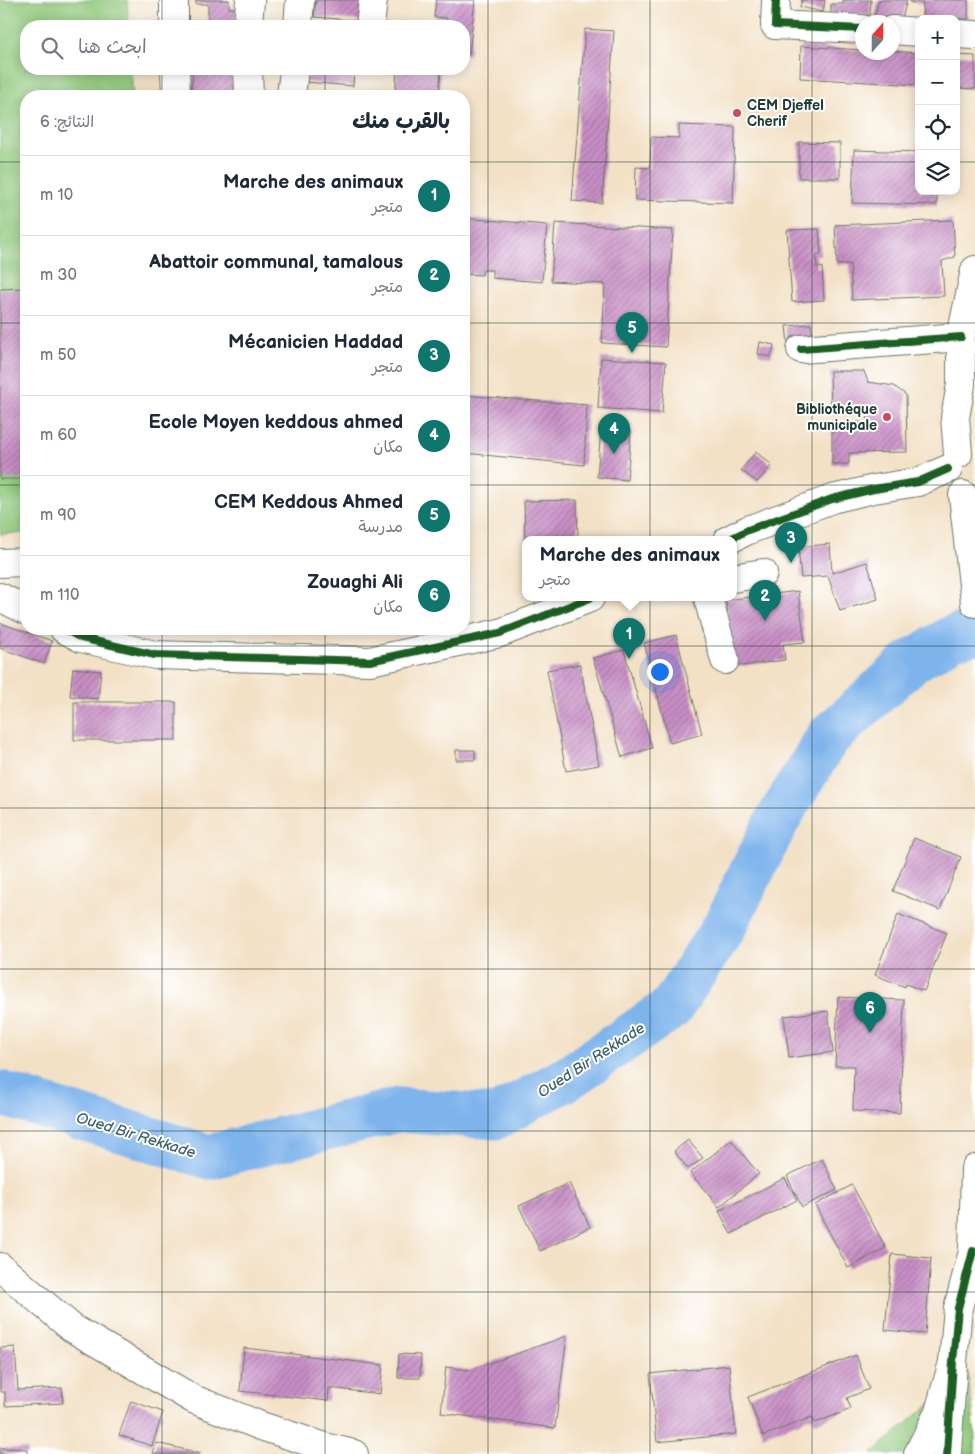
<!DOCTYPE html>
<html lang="ar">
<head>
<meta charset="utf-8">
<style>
	:root { --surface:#fff; --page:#f2f2f3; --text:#1f2937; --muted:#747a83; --line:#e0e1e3; --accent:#0f766e }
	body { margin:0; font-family:"Balsamiq Sans","Playpen Sans Arabic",sans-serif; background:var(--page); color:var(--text); direction:rtl }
	.controls { position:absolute; right:15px; top:15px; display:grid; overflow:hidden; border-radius:10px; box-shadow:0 2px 12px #0003 }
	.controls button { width:45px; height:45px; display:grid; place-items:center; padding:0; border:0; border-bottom:1px solid var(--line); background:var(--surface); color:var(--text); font:25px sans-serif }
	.compass { position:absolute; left:855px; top:15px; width:45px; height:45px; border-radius:50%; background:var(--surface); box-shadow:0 2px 12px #0003; rotate:21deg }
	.you { position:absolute; left:659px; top:671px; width:18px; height:18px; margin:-12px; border:4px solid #fff; border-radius:50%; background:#1a73e8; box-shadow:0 0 0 8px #1a73e833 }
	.badge { display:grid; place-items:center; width:32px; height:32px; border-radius:50%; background:var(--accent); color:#fff; font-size:16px; font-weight:700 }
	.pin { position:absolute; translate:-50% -41px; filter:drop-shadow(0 1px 2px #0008) }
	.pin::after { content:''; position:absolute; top:26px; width:18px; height:15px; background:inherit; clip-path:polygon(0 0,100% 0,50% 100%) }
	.popup { position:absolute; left:522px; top:536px; width:215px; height:65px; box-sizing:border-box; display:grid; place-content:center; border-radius:10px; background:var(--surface); filter:drop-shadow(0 1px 4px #0005); font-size:16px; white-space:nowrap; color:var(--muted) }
	.popup b { font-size:19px; color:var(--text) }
	.popup::after { content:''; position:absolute; left:50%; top:100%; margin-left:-10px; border:10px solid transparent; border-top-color:var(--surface) }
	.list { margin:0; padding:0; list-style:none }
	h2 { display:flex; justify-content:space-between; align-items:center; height:65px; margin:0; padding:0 20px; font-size:21px }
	h2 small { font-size:16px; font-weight:400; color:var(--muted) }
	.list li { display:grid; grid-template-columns:32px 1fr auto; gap:15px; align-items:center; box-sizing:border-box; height:80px; padding:0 20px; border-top:1px solid var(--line) }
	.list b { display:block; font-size:19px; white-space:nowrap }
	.list p { margin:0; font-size:16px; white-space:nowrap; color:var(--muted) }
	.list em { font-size:16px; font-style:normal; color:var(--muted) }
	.icon { flex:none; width:28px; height:28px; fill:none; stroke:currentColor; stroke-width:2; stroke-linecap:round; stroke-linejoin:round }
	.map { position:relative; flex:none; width:975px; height:1454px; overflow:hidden; direction:ltr }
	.search { position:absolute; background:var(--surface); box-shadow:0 2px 12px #0003; left:20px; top:20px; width:450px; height:55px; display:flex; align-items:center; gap:12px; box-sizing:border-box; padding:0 18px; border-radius:20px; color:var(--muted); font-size:19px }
	.panel { position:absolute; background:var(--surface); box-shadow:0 2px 12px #0003; left:20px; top:90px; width:450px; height:545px; border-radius:20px; direction:rtl }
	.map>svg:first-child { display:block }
	.grass { fill:#90c87c; stroke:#588258 }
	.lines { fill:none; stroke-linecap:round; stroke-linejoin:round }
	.river { stroke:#7eb4ec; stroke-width:45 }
	.building { fill:url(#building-hatch) }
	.minor-casing { stroke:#697667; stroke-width:30 }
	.major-casing { stroke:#697667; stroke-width:30 }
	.minor { stroke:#fff; stroke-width:28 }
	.major { stroke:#fff; stroke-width:28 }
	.cycleway-casing { stroke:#fff; stroke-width:11 }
	.cycleway { stroke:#1b5e20; stroke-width:8 }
	.grid { fill:none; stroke:#1f3d34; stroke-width:1; stroke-opacity:0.55 }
	.poi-dot { fill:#d1495b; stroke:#fff; stroke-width:2 }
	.labels { text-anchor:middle; stroke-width:4; stroke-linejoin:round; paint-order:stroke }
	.poi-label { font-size:14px; font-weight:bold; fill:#1f3d34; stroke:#fff; text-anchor:start }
	.water-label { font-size:15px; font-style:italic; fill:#3c616b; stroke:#fff }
</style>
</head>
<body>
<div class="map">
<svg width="975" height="1454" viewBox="0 0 975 1454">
	<defs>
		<pattern id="building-hatch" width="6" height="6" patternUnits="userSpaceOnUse" patternTransform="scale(1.25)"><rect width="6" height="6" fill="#c98fc6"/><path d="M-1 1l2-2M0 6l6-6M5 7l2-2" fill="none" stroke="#a376a2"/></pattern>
	</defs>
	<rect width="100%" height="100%" fill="#fff"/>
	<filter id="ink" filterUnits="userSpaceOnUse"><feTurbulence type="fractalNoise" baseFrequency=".02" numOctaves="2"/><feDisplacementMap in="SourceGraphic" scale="10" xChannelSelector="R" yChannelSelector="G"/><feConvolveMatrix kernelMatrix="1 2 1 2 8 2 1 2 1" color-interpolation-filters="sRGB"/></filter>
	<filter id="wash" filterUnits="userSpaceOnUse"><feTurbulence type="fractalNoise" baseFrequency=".0096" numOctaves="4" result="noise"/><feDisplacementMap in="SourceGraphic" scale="20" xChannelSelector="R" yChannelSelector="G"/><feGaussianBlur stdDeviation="1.12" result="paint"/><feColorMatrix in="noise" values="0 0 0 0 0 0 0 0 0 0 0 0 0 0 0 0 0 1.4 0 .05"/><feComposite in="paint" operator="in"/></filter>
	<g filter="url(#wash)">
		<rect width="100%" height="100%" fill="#f3e1c6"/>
		<path class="grass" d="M0 0H127L129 26H26V69H131L133 96H26V533L0 534Z
			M968 1371 975 1438V1454H953Z
			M931 1403 907 1451 904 1454H871Z"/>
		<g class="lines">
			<path class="river" d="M0 1093 209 1157 398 1110 496 1117 568 1078 671 1008 724 927 778 819 828 737 911 662 953 637 975 632"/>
		</g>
		<g id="blocks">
			<path class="building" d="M196 0H229V8H236V26H208V4H196Z
				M316 0H364L362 21 314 17Z
				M436 0H475L469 55 464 54V26H446L447 18 434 17Z
				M802 0H825L823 12 800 7Z
				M843 0H871L870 15 831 14V4H843Z
				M879 0H907L899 30 892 22H873Z
				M910 0H968V19L922 18 923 3 910 2Z
				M585 29 614 31 602 203 572 201Z
				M801 46 862 50V52H892V51L919 53V85L800 78Z
				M956 55 975 56V89L956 88Z
				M193 69H241L239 96 191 95Z
				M306 69H354L353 86 305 82Z
				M397 69H441L439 96H395Z
				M679 125 735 127 733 203 635 200 636 167 650 168 651 137 679 138Z
				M799 142 840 143V178H799Z
				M854 150 919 152V191H937V205L852 203Z
				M464 218 547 225 542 282 492 278V270H483L482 275 464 274Z
				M953 220 955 257 942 261 944 296 852 300 850 264 837 265 835 225Z
				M555 223 673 230 666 347 602 343 605 284 551 281Z
				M819 229 821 255H816L817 268 822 267 824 300 792 302 787 230Z
				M26 288V479H0V289Z
				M811 324 813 342 788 344 786 326Z
				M760 342 774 345 771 357 758 354Z
				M601 358 666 362 662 413 598 408Z
				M830 371H864L868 382 894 386 906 395 907 452 849 453V464H832V423L868 422 867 411 831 412Z
				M464 395 587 405 584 465 464 453Z
				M601 429 631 431 627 480 597 477Z
				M756 452 772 465 757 482 741 470Z
				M577 500 578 540H525L524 501Z
				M830 544 832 573 867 562 878 599 840 611 828 576 801 578 798 547Z
				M798 591 805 642 783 644 785 660 734 667 726 600Z
				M0 623 52 641 44 664 0 648Z
				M676 635 702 734 670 743 644 643Z
				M624 650 652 748 622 757 593 658Z
				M580 664 599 765 566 771 547 670Z
				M73 668 101 671 98 699 70 696Z
				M74 702H176V740H74Z
				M456 750H475V760H456Z
				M914 838 961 857 940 910 893 891Z
				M898 914 947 933 924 991 906 984 905 987 875 975Z
				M838 997 904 1000 900 1113 853 1111 854 1066H835Z
				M828 1011 833 1052 789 1058 784 1016Z
				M688 1140 703 1158 688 1169 674 1151Z
				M731 1140 759 1174 719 1207 690 1173Z
				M822 1159 837 1190 802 1207 787 1176Z
				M785 1178 797 1200 731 1234 719 1211Z
				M569 1183 590 1227 540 1251 519 1206Z
				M852 1185 886 1248 848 1268 815 1205Z
				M892 1254 931 1258 925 1334 885 1330Z
				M567 1336 555 1428 441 1413 446 1367 470 1370Z
				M15 1347 18 1390 62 1388 63 1403 5 1406V1392H0V1348Z
				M244 1348 383 1365 380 1394 329 1388 328 1401 240 1391Z
				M399 1354 421 1355 420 1378H398Z
				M856 1355 869 1389 847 1398 851 1409 815 1423 812 1417 763 1436 748 1397Z
				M729 1365 736 1434 657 1442 650 1374Z
				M131 1401 163 1412 152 1446 119 1435Z
				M156 1443 200 1453V1454H153Z
				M0 1448 27 1449V1454H0Z"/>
		</g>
	</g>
	<g filter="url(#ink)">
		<use href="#blocks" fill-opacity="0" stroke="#697667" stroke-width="1"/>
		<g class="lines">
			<g class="minor-casing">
				<path id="minor" d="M174 0V26
					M776 0 775 25 862 29
					M248 26 250 0
					M298 26 300 0
					M370 26 373 0
					M892 30 919 32
					M956 34 975 35
					M175 69 176 96
					M248 69 249 96
					M291 96 294 69
					M801 349 961 337
					M958 454 955 417 961 385V337L975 270
					M963 495 975 603
					M728 540 748 530 832 499 874 489 918 482 948 469
					M0 563 26 562
					M733 578 763 573
					M0 597 26 610
					M708 598 725 660
					M64 629 81 638 155 655 370 661 500 633 590 598
					M975 1169 973 1251 975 1260
					M947 1454 953 1362 958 1308 973 1251"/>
			</g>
			<g class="major-casing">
				<path id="major" d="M0 1267 72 1328 193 1399 261 1426 325 1447 354 1454
					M918 1454 939 1412 953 1362"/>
			</g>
			<use href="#minor" class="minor"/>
			<use href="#major" class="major"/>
			<g class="cycleway-casing">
				<path id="cycleway" d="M776 0 775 25 862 29
					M801 349 961 337
					M728 540 748 530 832 499 874 489 918 482 948 469
					M64 629 81 638 155 655 370 661 500 633 590 598
					M947 1454 953 1362 958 1308 973 1251"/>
			</g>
			<use href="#cycleway" class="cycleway"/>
		</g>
	</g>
	<path class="grid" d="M162 0V26M325 0V26M488 0V1454M650 0V1454M812 0V1454M162 69V96M325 69V96M0 162H26M464 162H919M956 162H975M0 323H26M464 323H975M0 485H26M464 485H975M162 629V1454M325 629V1454M0 646H975M0 808H975M0 969H975M0 1131H975M0 1292H975"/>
	<g class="poi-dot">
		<circle cx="737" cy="113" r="5"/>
		<circle cx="887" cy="417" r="5"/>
	</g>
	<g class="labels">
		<g class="poi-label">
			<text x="747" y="110">CEM Djeffel<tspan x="747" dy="16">Cherif</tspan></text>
			<text x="877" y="414" text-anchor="end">Bibliothéque<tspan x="877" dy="16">municipale</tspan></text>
		</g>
		<g class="water-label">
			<text transform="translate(591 1060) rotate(-33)" y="5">Oued Bir Rekkade</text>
			<text transform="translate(136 1135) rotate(17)" y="5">Oued Bir Rekkade</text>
		</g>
	</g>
</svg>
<div class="controls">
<button>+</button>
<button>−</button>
<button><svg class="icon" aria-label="locate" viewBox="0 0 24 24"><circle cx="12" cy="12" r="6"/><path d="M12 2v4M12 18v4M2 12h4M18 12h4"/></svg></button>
<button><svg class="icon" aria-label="layers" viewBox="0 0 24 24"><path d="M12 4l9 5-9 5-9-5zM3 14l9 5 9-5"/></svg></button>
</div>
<svg class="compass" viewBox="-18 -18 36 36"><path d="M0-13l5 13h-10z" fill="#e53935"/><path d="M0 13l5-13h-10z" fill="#747a83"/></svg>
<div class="you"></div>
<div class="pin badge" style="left:629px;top:659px">1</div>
<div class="popup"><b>Marche des animaux</b>متجر</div>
<div class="pin badge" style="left:765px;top:621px">2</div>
<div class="pin badge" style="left:791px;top:563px">3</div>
<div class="pin badge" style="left:614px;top:454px">4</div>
<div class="pin badge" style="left:632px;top:353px">5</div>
<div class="pin badge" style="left:870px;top:1033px">6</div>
<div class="search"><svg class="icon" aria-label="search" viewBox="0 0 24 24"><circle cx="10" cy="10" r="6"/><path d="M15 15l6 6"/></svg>ابحث هنا</div>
<section class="panel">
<h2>بالقرب منك<small>النتائج: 6</small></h2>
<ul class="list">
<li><span class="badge">1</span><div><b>Marche des animaux</b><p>متجر</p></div><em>10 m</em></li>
<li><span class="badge">2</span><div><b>Abattoir communal, tamalous</b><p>متجر</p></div><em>30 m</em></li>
<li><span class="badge">3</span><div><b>Mécanicien Haddad</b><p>متجر</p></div><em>50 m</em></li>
<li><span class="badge">4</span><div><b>Ecole Moyen keddous ahmed</b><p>مكان</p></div><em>60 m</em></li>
<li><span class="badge">5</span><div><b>CEM Keddous Ahmed</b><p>مدرسة</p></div><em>90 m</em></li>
<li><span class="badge">6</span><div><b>Zouaghi Ali</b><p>مكان</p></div><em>110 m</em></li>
</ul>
</section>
</div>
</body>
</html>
